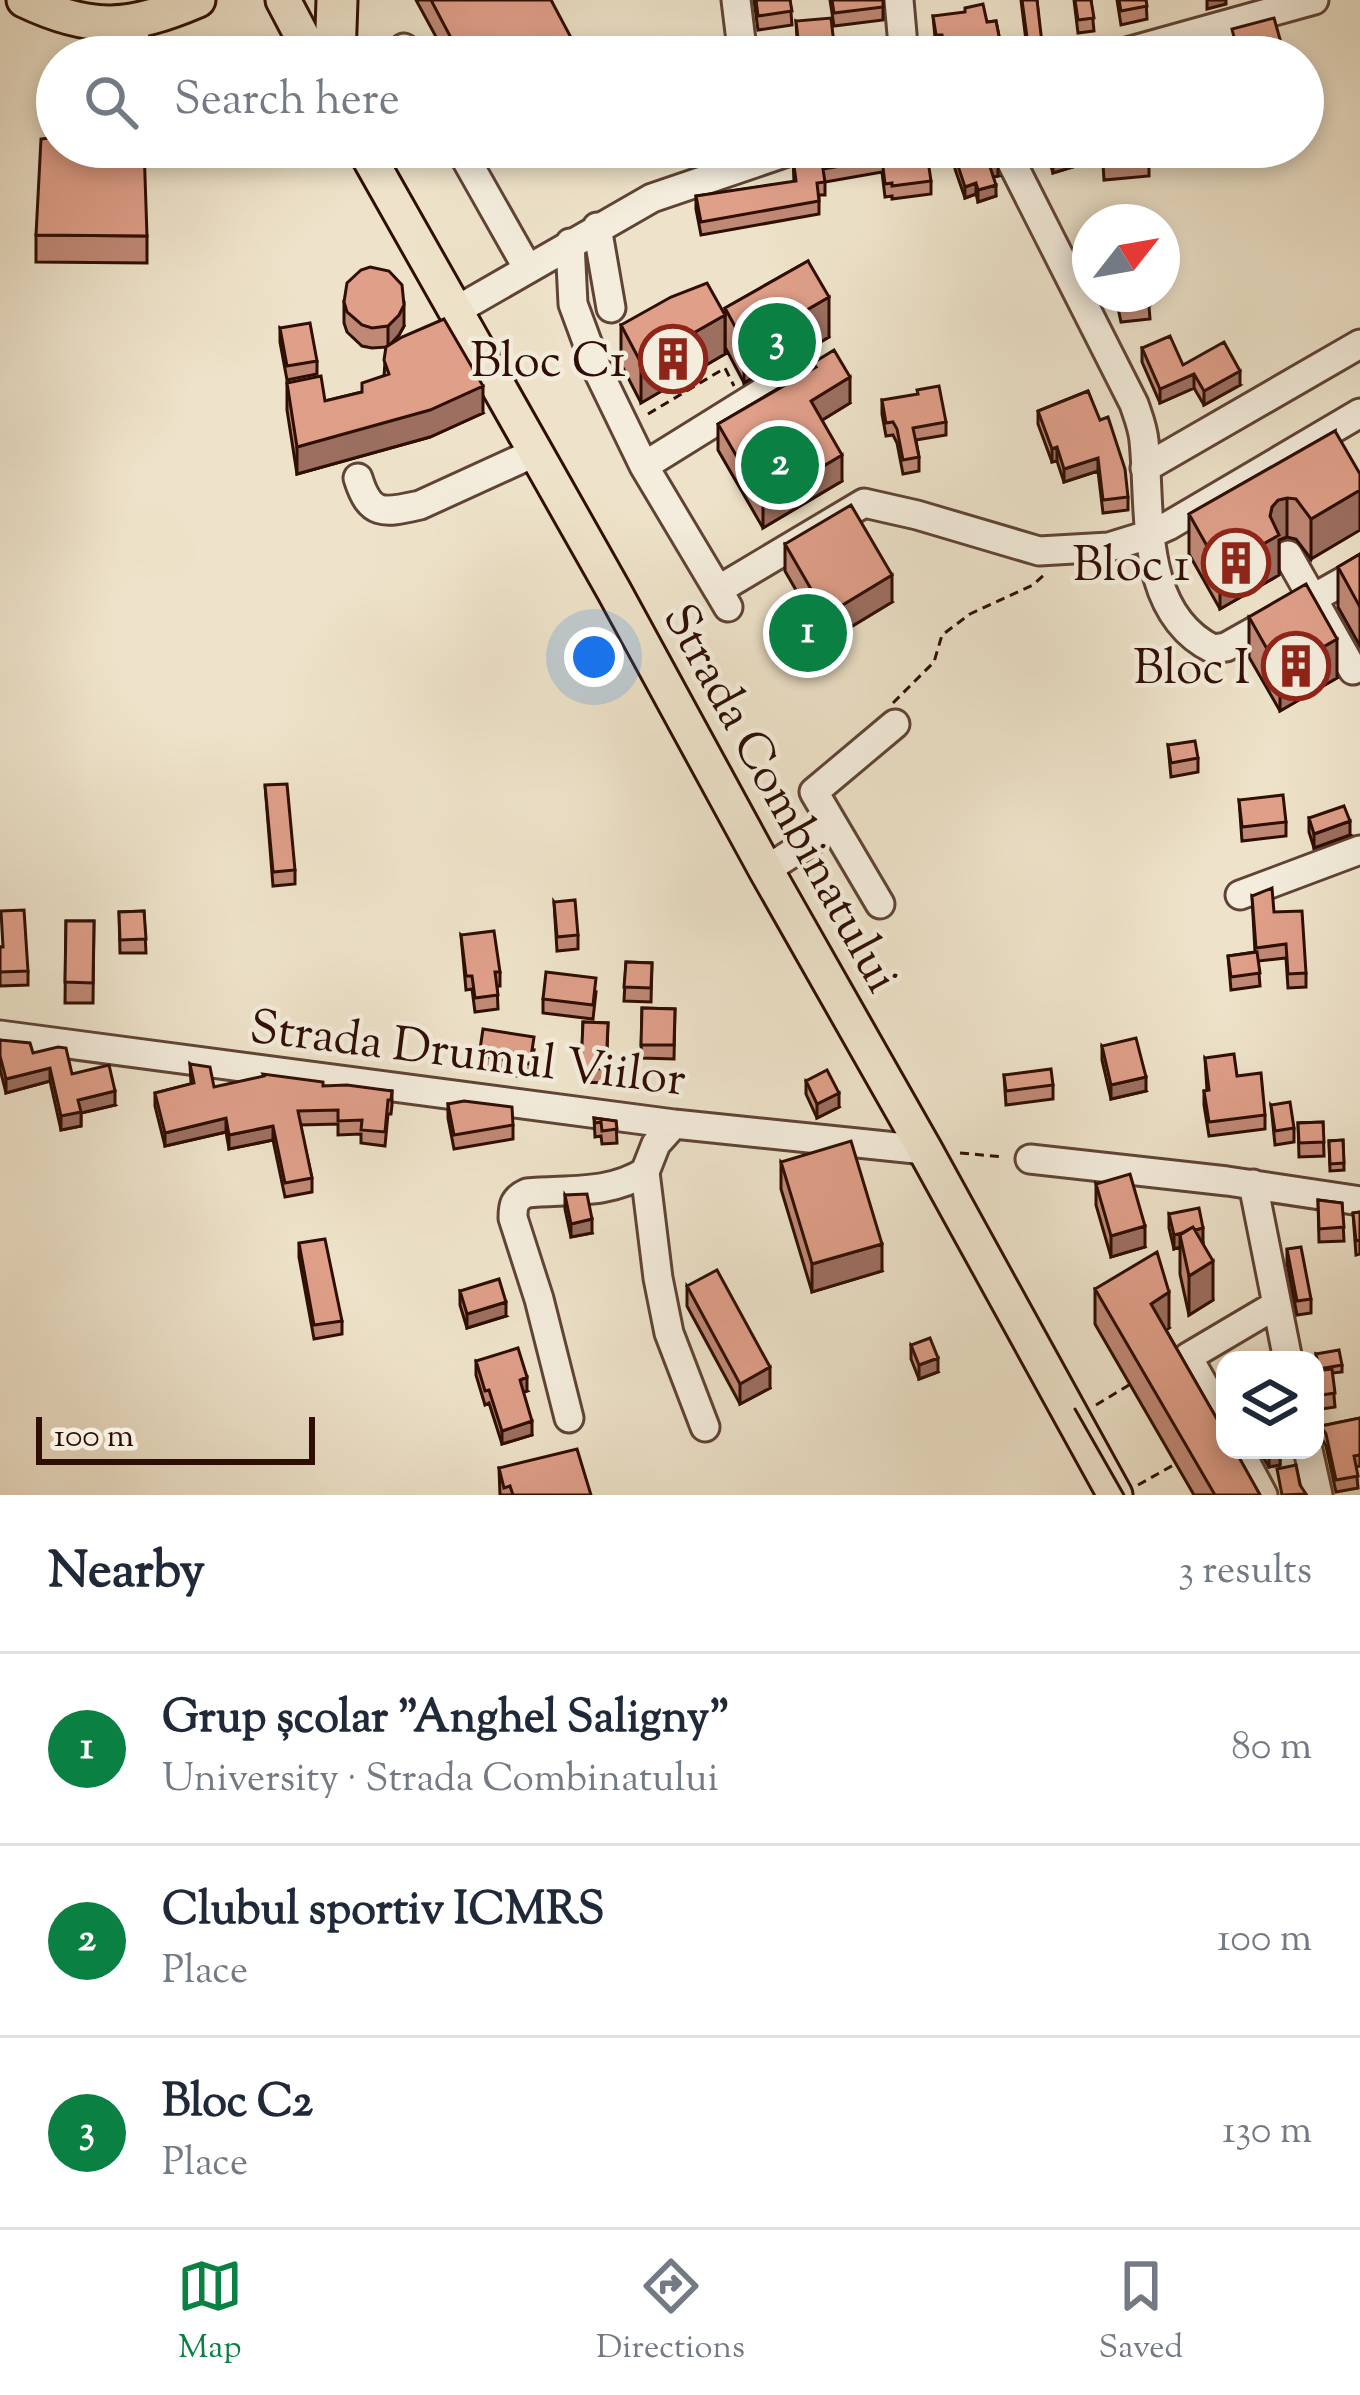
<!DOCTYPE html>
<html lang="en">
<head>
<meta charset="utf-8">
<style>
	:root { --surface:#fff; --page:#f6f6f7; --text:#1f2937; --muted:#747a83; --line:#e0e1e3; --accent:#0b8043 }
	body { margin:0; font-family:"Sorts Mill Goudy",serif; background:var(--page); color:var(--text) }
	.controls { position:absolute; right:36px; bottom:36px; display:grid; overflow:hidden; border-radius:24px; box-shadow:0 6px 18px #0003 }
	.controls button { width:108px; height:108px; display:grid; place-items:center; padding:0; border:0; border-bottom:3px solid var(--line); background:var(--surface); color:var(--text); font:60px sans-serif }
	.compass { position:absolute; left:1072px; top:204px; width:108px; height:108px; border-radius:50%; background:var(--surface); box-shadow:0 6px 18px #0003; rotate:59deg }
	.scale { position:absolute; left:36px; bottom:30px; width:279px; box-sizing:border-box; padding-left:12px; border:6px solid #2f0e03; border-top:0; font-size:33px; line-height:42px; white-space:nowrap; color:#2f0e03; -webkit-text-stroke:9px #f4eddd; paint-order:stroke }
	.you { position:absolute; left:594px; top:657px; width:42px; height:42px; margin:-30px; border:9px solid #fff; border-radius:50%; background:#1a73e8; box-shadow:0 0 0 18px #1a73e833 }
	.badge { display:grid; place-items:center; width:78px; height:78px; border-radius:50%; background:var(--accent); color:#fff; font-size:39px; font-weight:700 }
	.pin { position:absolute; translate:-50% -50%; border:6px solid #fff; box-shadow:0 3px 12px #0006 }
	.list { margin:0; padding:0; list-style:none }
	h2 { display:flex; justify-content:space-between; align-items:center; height:156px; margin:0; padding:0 48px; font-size:51px }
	h2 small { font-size:39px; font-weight:400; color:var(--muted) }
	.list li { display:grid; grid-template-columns:78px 1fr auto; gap:36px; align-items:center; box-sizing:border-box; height:192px; padding:0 48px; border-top:3px solid var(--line) }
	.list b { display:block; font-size:45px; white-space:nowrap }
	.list p { margin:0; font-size:39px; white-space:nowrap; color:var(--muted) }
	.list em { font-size:39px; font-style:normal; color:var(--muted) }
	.icon { flex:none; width:66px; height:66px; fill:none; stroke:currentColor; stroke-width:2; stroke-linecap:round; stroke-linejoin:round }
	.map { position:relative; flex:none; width:1360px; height:1495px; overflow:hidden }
	.search { position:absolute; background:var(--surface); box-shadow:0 6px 18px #0003; left:36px; right:36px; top:36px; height:132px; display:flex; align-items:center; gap:30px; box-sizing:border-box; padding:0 42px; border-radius:66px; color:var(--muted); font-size:45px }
	.sheet { height:732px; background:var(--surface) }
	nav { display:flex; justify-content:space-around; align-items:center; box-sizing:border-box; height:168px; border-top:3px solid var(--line); background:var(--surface); font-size:33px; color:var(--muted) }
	nav a { display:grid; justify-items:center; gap:6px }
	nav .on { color:var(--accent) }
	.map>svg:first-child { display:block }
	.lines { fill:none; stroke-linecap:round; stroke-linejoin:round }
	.minor-casing { stroke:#5f4335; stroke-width:33 }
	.major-casing { stroke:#2f0e03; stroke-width:39 }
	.highway-casing { stroke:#2f0e03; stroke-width:45 }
	.path { stroke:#2f0e03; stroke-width:3; stroke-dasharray:9 6; stroke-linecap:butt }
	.minor { stroke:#f4eddd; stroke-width:27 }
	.major { stroke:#eee3ca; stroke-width:33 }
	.highway { stroke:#eee3ca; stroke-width:39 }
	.tram { stroke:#2f0e03; stroke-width:3 }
	.wall { fill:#c08976; stroke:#2f0e03; stroke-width:3 }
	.shaded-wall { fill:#9c6f60; stroke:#2f0e03; stroke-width:3 }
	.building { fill:#df9f89; stroke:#2f0e03; stroke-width:3 }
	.labels { text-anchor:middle; stroke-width:9; stroke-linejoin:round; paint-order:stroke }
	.poi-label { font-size:48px; fill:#2f0e03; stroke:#f4eddd; text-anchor:end }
	.street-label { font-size:48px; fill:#2f0e03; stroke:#f4eddd }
</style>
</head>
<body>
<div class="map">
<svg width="1360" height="1495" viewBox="0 0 1360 1495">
	<rect width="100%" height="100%" fill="#eee3ca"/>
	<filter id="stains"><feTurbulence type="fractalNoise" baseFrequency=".00167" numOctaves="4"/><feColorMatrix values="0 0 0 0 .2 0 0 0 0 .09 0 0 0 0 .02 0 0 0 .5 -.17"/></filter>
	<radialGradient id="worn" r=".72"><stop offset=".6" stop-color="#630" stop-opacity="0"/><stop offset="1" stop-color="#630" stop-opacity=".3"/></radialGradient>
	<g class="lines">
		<g class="minor-casing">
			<path id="minor" d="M736 0 743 57
				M899 0 904 57
				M404 48 409 57
				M130 57 137 21
				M1109 57 1314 0
				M459 147 528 269
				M1004 147 1134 404C1138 416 1143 428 1144 441 1151 509 1138 612 1213 649L1226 647 1360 572
				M597 227 611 308
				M570 243 573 304 597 369 644 466 718 590
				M457 310 652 198 802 147
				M644 466 784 379
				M1145 468 1360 344
				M358 478C370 517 384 513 420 505L536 452
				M1288 555 1353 670
				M728 607 718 590 864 503 917 515 1039 551 1109 547 1148 535 1168 526 1360 413
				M766 870 834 826
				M1240 895 1360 850
				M880 904 814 792 895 724
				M0 1035 674 1124 925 1150
				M674 1124 656 1144 645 1172 658 1278 669 1333 705 1427
				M1030 1159 1227 1181 1360 1201
				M1253 1184 1288 1360
				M569 1418 539 1299 513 1218C513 1205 514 1199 527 1193 568 1189 608 1195 645 1172
				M1225 1423 1188 1357 1276 1305
				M1239 1450 1263 1495
				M1308 1450 1318 1495"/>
		</g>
		<g class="major-casing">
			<path id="major" d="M24 0C91 32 130 29 198 0
				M283 0 313 57
				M363 147 614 591 766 870 925 1150 1115 1495"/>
		</g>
		<g class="highway-casing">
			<path id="highway" d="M335 57 337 0"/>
		</g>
		<path class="path" d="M648 414 725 368 734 386
			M893 703 934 662 942 635 970 614 1033 585 1045 574
			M960 1153 1004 1157
			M1096 1405 1129 1385
			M1138 1485 1177 1463"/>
		<use href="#minor" class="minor"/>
		<use href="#major" class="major"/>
		<use href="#highway" class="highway"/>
		<path class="tram" d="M1075 1409 1124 1495"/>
	</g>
	<path class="wall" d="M416 0H551L575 57H447Z
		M754 0H790L792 25 758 30Z
		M830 0H883V20L834 26Z
		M1021 0H1037L1042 57H1028Z
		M1074 0H1091L1094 31 1078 33Z
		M1117 0H1146L1147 19 1121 25Z
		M933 16 987 22 996 21 1003 57H944L942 47 936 48Z
		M796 21 834 44V57H798Z
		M846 147 899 151 931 181V194L892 199V196L885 197 882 172 825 182V195H819V214L701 235 696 209V196L794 182 793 158 846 151Z
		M1024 147H1071L1073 167 1053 173 1048 157 1031 161Z
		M1102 147 1149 162V176L1104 180Z
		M955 157 998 176 993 177 996 196 978 202 976 194 965 198 955 169Z
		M36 235 147 236V263L36 262Z
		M808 261 829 337 786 362 775 364 744 383 725 347V308Z
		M1115 294H1148L1150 319 1121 322Z
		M344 302 404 326 399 335 392 343 483 413 430 437 297 474 287 410V383L325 401 362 392 384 376 386 347 372 348 362 346 347 332 344 323Z
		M621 325 725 354 641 403 621 364Z
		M280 328 317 361V374L287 380 280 342Z
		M1142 348 1183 365 1240 385 1204 405 1194 388 1160 403 1142 362Z
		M813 363 850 403 822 420 842 481 763 528 718 450V424L813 368Z
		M1088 391 1128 497V510L1103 513 1098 471 1064 482 1057 461 1052 462 1038 424V411Z
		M882 400 946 422V435L916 440 919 457V471L903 474 897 443 893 435 886 436 882 414Z
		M1335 431 1311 559 1296 539 1287 537 1279 540V575L1220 609 1189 554V514Z
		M785 544 892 602 826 642 785 571Z
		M1360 554V646L1338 607V567Z
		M1249 617 1337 678 1280 711 1249 657Z
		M1168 745 1198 758V772L1171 777Z
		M265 785 295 870V884L273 886Z
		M1239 800 1286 822V836L1242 841Z
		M1309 818 1350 835 1314 848 1309 832Z
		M1252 896 1274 912 1306 973V987L1288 988 1286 958 1258 961 1260 986 1231 990 1228 956 1255 952Z
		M554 902 578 935V949L557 951Z
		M144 911 146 953H120L119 912Z
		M66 921H94L93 1003H65Z
		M461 935 500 972V986H497L498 1009 475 1012 472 989 466 990Z
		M0 947 28 971V985L0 986Z
		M626 962 652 963 651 1002 624 1001Z
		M596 992 593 1019 543 1013V999Z
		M642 1008 675 1009 674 1059 641 1058Z
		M583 1022 608 1023 606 1083 581 1082Z
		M0 1040 72 1074 115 1105 81 1113V1126L61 1130 50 1081 6 1093 0 1069Z
		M1102 1046 1146 1091 1111 1099 1102 1060Z
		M534 1050 530 1078 479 1070V1056Z
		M1205 1058 1265 1115V1129L1209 1136 1204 1105V1091H1207Z
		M190 1064 214 1087 323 1086 392 1091V1105L391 1114H388L385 1146 361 1143V1134L338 1135V1124L300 1125 312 1178V1192L285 1197 273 1140 229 1149 226 1132 165 1146 155 1106V1093L191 1084Z
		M1004 1075 1053 1085V1099L1006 1105Z
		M806 1081 839 1107 817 1118 806 1094Z
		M448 1104 513 1125V1139L454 1149 448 1118Z
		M1271 1105 1294 1128V1142L1275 1145Z
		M594 1118 616 1121 617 1143 602 1144 601 1136 595 1137Z
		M1323 1122 1324 1156 1299 1157 1298 1123Z
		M1343 1140 1344 1170 1330 1171 1329 1141Z
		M781 1162 882 1271 812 1292 781 1189Z
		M1096 1184 1145 1247 1111 1257 1096 1205Z
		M565 1195 592 1233 571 1237 565 1209Z
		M1318 1200 1342 1203 1344 1241 1319 1242Z
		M1360 1212V1254L1356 1255 1353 1213Z
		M1169 1214 1203 1242 1213 1300 1189 1315 1180 1274V1247L1174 1249 1169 1228Z
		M299 1243 342 1321V1334L314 1339 299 1257Z
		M1287 1249 1311 1299V1313L1297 1315 1287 1263Z
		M687 1286 770 1388 740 1404 687 1306Z
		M1095 1289 1169 1328 1166 1330 1260 1495H1194L1095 1324Z
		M460 1291 506 1316 467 1328 460 1305Z
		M911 1345 938 1372 919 1379 911 1359Z
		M1316 1354 1342 1365V1372L1332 1373 1335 1407 1315 1410V1371H1318Z
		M476 1361 527 1391 523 1392 532 1435 502 1444 489 1403 485 1405 476 1375Z
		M1360 1418V1466L1356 1467 1358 1488 1336 1492 1326 1446 1321 1437V1426Z
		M1259 1450H1280V1465L1269 1467Z
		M499 1468 591 1495H500Z"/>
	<path class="shaded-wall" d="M1207 0H1226V4L1207 9Z
		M575 45V57H552Z
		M1036 147H1048V157L1031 161V148Z
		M1073 154V167L1053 173V160Z
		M998 164V176L990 178V167Z
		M976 183V194L965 198V187Z
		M996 185V196L978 202V190Z
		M829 297V337L786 362V322Z
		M404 305V326L399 335 388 347V326Z
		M725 315V354L641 403V363Z
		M775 324V364L744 383V343Z
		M1240 371V385L1204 405V391Z
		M1194 374V388L1160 403V389Z
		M850 377V403L811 427V401Z
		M483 386V413L430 437 297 474V447Z
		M1057 447V461L1052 462V449Z
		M842 455V481L763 528V502Z
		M1098 458V471L1064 482V469Z
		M1360 490V530L1311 559V519Z
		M1287 498V537L1279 540V575L1220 609V569L1270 516 1272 507 1278 500Z
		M892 575V602L826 642V615Z
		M1337 639V678L1280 711V672Z
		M1350 821V835L1314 848V834Z
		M50 1068V1081L6 1093V1079Z
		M1146 1077V1091L1111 1099V1085Z
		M115 1091V1105L81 1113V1126L61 1130V1116L78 1100Z
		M839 1093V1107L817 1118V1104Z
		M226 1118V1132L165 1146V1133Z
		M273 1126V1140L229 1149V1135Z
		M592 1219V1233L571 1237V1224Z
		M1145 1226V1247L1111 1257V1236Z
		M1203 1228V1242L1182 1247 1180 1235V1247L1174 1249V1235Z
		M882 1244V1271L812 1292V1264Z
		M1213 1261V1300L1189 1315V1276Z
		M1169 1292V1328L1151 1339V1304Z
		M506 1302V1316L467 1328V1314Z
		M938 1358V1372L919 1379V1365Z
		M770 1367V1388L740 1404V1384Z
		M527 1377V1391L520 1394V1380Z
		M532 1421V1435L502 1444V1431Z
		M1280 1451V1465L1269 1467V1454Z"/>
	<path class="building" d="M431 0H551L575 45 552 57H461Z
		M756 0H790L792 11 758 16Z
		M832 0H883V7L834 13Z
		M1022 0H1037L1042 43 1028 45Z
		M1075 0H1091L1094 18 1078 20Z
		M1119 0H1146L1147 6 1121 11Z
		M983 4 987 22 996 21 1003 56 945 57 942 35H936L933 16 965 12V8Z
		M831 18 834 44 799 48 796 21Z
		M1274 18 1285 57H1133V53L1154 47 1196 44 1234 37 1232 29Z
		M57 137V147H144L147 236 36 235 41 139Z
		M847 147H899V151L926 147 931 181 892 186V183L885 184 882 159 823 169 825 182 817 183 819 201 701 222 696 196 796 181 793 158 848 151Z
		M987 147H990L998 164 990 167 996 185 978 190 976 183 965 187 955 157Z
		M1049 147H1071L1073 154 1053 160Z
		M1102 147H1148L1149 162 1104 166Z
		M808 261 829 297 786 322 775 324 744 343 725 308Z
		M370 267 389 271 402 285 404 305 399 315 388 326 372 328 362 325 347 312 344 302 347 283 361 270Z
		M707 283 725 315 641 363 621 325 671 297Z
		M1118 294H1148L1150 305 1121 308Z
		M444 319 483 386 430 410 297 447 287 383 321 376 325 401 362 392V383L389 374 384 360 386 347 402 337Z
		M310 323 317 361 287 366 280 328Z
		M1170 336 1183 365 1224 342 1240 371 1204 391 1194 374 1160 389 1142 348Z
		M834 350 850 377 811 401 842 455 763 502 718 424 816 367 813 363Z
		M939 386 946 422 913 428 919 457 903 460 897 429 893 422 886 423 882 400 918 394 917 390Z
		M1088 391 1100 420 1108 417 1125 469 1128 497 1103 500 1098 458 1064 469 1057 447 1052 449 1038 411Z
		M1335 431 1360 474V490L1311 519 1296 499 1287 498 1278 500 1272 507 1270 516 1279 535 1220 569 1189 514Z
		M851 505 892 575 826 615 785 544Z
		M1360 554V607L1338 567Z
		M1306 584 1337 639 1280 672 1249 617Z
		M1195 741 1198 758 1171 763 1168 745Z
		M287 784 295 870 273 872 265 785Z
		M1283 795 1286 822 1242 827 1239 800Z
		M1344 806 1350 821 1314 834 1309 818Z
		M1272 888 1274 912 1302 911 1306 973 1288 974 1286 944 1256 948 1252 896Z
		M575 900 578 935 557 937 554 902Z
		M24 910 28 971 0 972V947H3L1 911Z
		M144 911 146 939 120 940 119 912Z
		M66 921H94L93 983 65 982Z
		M494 931 500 972H495L498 995 475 998 472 976H466L461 935Z
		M1257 952 1260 973 1231 977 1228 956Z
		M626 962 652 963 651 988 624 987Z
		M546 972 596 978 593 1005 543 999Z
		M642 1008 675 1009 674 1045H641Z
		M583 1022 608 1023 606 1069 581 1068Z
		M483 1029 534 1037 530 1064 479 1056Z
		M1136 1038 1146 1077 1111 1085 1102 1046Z
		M0 1040 30 1043 33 1053 58 1047 66 1048 72 1074 109 1065 115 1091 78 1100 81 1112 61 1116 50 1068 6 1079 0 1056Z
		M1234 1054 1237 1076 1261 1073 1265 1115 1209 1122 1204 1091 1209 1090 1205 1058Z
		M190 1064 210 1067 214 1087 264 1076 263 1074 323 1082V1086L347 1085 392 1091 391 1100H388L385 1132 361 1130 362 1120 338 1121V1110L298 1111 312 1178 285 1183 273 1126 229 1135 226 1118 165 1133 155 1093 194 1083Z
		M1051 1069 1053 1085 1006 1091 1004 1075Z
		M827 1070 839 1093 817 1104 806 1081Z
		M464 1101 512 1107 513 1125 454 1135 448 1104Z
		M1290 1102 1294 1128 1275 1131 1271 1105Z
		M594 1118 616 1121 617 1129 602 1131 601 1122 595 1123Z
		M1323 1122 1324 1142 1299 1143 1298 1123Z
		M1343 1140 1344 1163 1330 1164 1329 1141Z
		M851 1141 882 1244 812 1264 781 1162Z
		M1130 1174 1145 1226 1111 1236 1096 1184Z
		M587 1194 592 1219 571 1224 565 1195Z
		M1318 1200 1342 1203 1344 1227 1319 1229Z
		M1199 1208 1203 1228 1195 1230 1193 1227 1182 1233 1174 1235 1169 1214Z
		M1360 1212V1240L1356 1241 1353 1213Z
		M1193 1227 1213 1261 1189 1276 1180 1235Z
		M325 1239 342 1321 314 1325 299 1243Z
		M1301 1247 1311 1299 1297 1301 1287 1249Z
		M1157 1252 1169 1292 1151 1304 1225 1433V1450H1235L1260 1495H1215L1095 1289Z
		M717 1270 770 1367 740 1384 687 1286Z
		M499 1279 506 1302 467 1314 460 1291Z
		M930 1338 938 1358 919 1365 911 1345Z
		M518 1348 527 1377 520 1380 532 1421 502 1431 489 1390 485 1391 476 1361Z
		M1339 1350 1342 1365 1319 1369 1316 1354Z
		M1332 1369 1335 1393 1315 1396V1371Z
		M1360 1418V1455L1354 1456 1358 1476 1336 1480 1326 1434 1321 1426Z
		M577 1449 591 1495H513L510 1486 504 1488 499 1468Z
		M1296 1465 1300 1485 1306 1494 1282 1495 1277 1469Z"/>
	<defs>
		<g id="building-ring" transform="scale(3.45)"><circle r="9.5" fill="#f4eddd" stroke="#8f2418" stroke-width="1.5"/><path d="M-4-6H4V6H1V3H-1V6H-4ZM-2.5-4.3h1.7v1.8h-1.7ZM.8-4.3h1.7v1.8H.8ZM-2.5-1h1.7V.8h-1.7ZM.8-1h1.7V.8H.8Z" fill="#8f2418"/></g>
	</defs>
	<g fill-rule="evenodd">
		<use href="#building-ring" x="673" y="359"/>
		<use href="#building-ring" x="1236" y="563"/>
		<use href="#building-ring" x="1296" y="666"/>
	</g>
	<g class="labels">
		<g class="poi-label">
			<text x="626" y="376">Bloc C1</text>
			<text x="1190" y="580">Bloc 1</text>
			<text x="1250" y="683">Bloc I</text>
		</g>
		<g class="street-label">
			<text transform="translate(783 797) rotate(61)" y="17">Strada Combinatului</text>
			<text transform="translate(468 1051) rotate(7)" y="17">Strada Drumul Viilor</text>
		</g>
	</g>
	<rect width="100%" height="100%" filter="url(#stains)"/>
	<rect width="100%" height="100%" fill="url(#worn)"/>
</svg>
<div class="controls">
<button><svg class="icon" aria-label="layers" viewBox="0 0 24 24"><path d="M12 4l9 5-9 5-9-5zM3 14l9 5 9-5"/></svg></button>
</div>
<svg class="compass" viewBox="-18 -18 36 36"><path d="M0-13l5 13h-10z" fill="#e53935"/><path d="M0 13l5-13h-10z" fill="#747a83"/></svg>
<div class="scale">100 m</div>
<div class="you"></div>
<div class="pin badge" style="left:808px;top:633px">1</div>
<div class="pin badge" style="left:780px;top:465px">2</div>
<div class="pin badge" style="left:777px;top:342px">3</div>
<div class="search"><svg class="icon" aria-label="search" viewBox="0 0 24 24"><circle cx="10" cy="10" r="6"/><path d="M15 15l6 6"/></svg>Search here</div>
</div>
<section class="sheet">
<h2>Nearby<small>3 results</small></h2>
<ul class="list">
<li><span class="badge">1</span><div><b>Grup școlar &quot;Anghel Saligny&quot;</b><p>University · Strada Combinatului</p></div><em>80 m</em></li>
<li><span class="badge">2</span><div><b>Clubul sportiv ICMRS</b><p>Place</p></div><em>100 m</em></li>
<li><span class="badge">3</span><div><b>Bloc C2</b><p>Place</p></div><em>130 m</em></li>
</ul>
</section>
<nav>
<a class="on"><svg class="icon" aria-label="map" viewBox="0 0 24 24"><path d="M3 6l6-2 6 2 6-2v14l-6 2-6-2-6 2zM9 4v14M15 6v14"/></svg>Map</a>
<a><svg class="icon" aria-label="directions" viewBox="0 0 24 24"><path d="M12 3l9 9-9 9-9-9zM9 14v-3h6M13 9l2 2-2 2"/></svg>Directions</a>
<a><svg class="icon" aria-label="saved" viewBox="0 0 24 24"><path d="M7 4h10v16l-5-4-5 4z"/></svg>Saved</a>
</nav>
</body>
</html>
